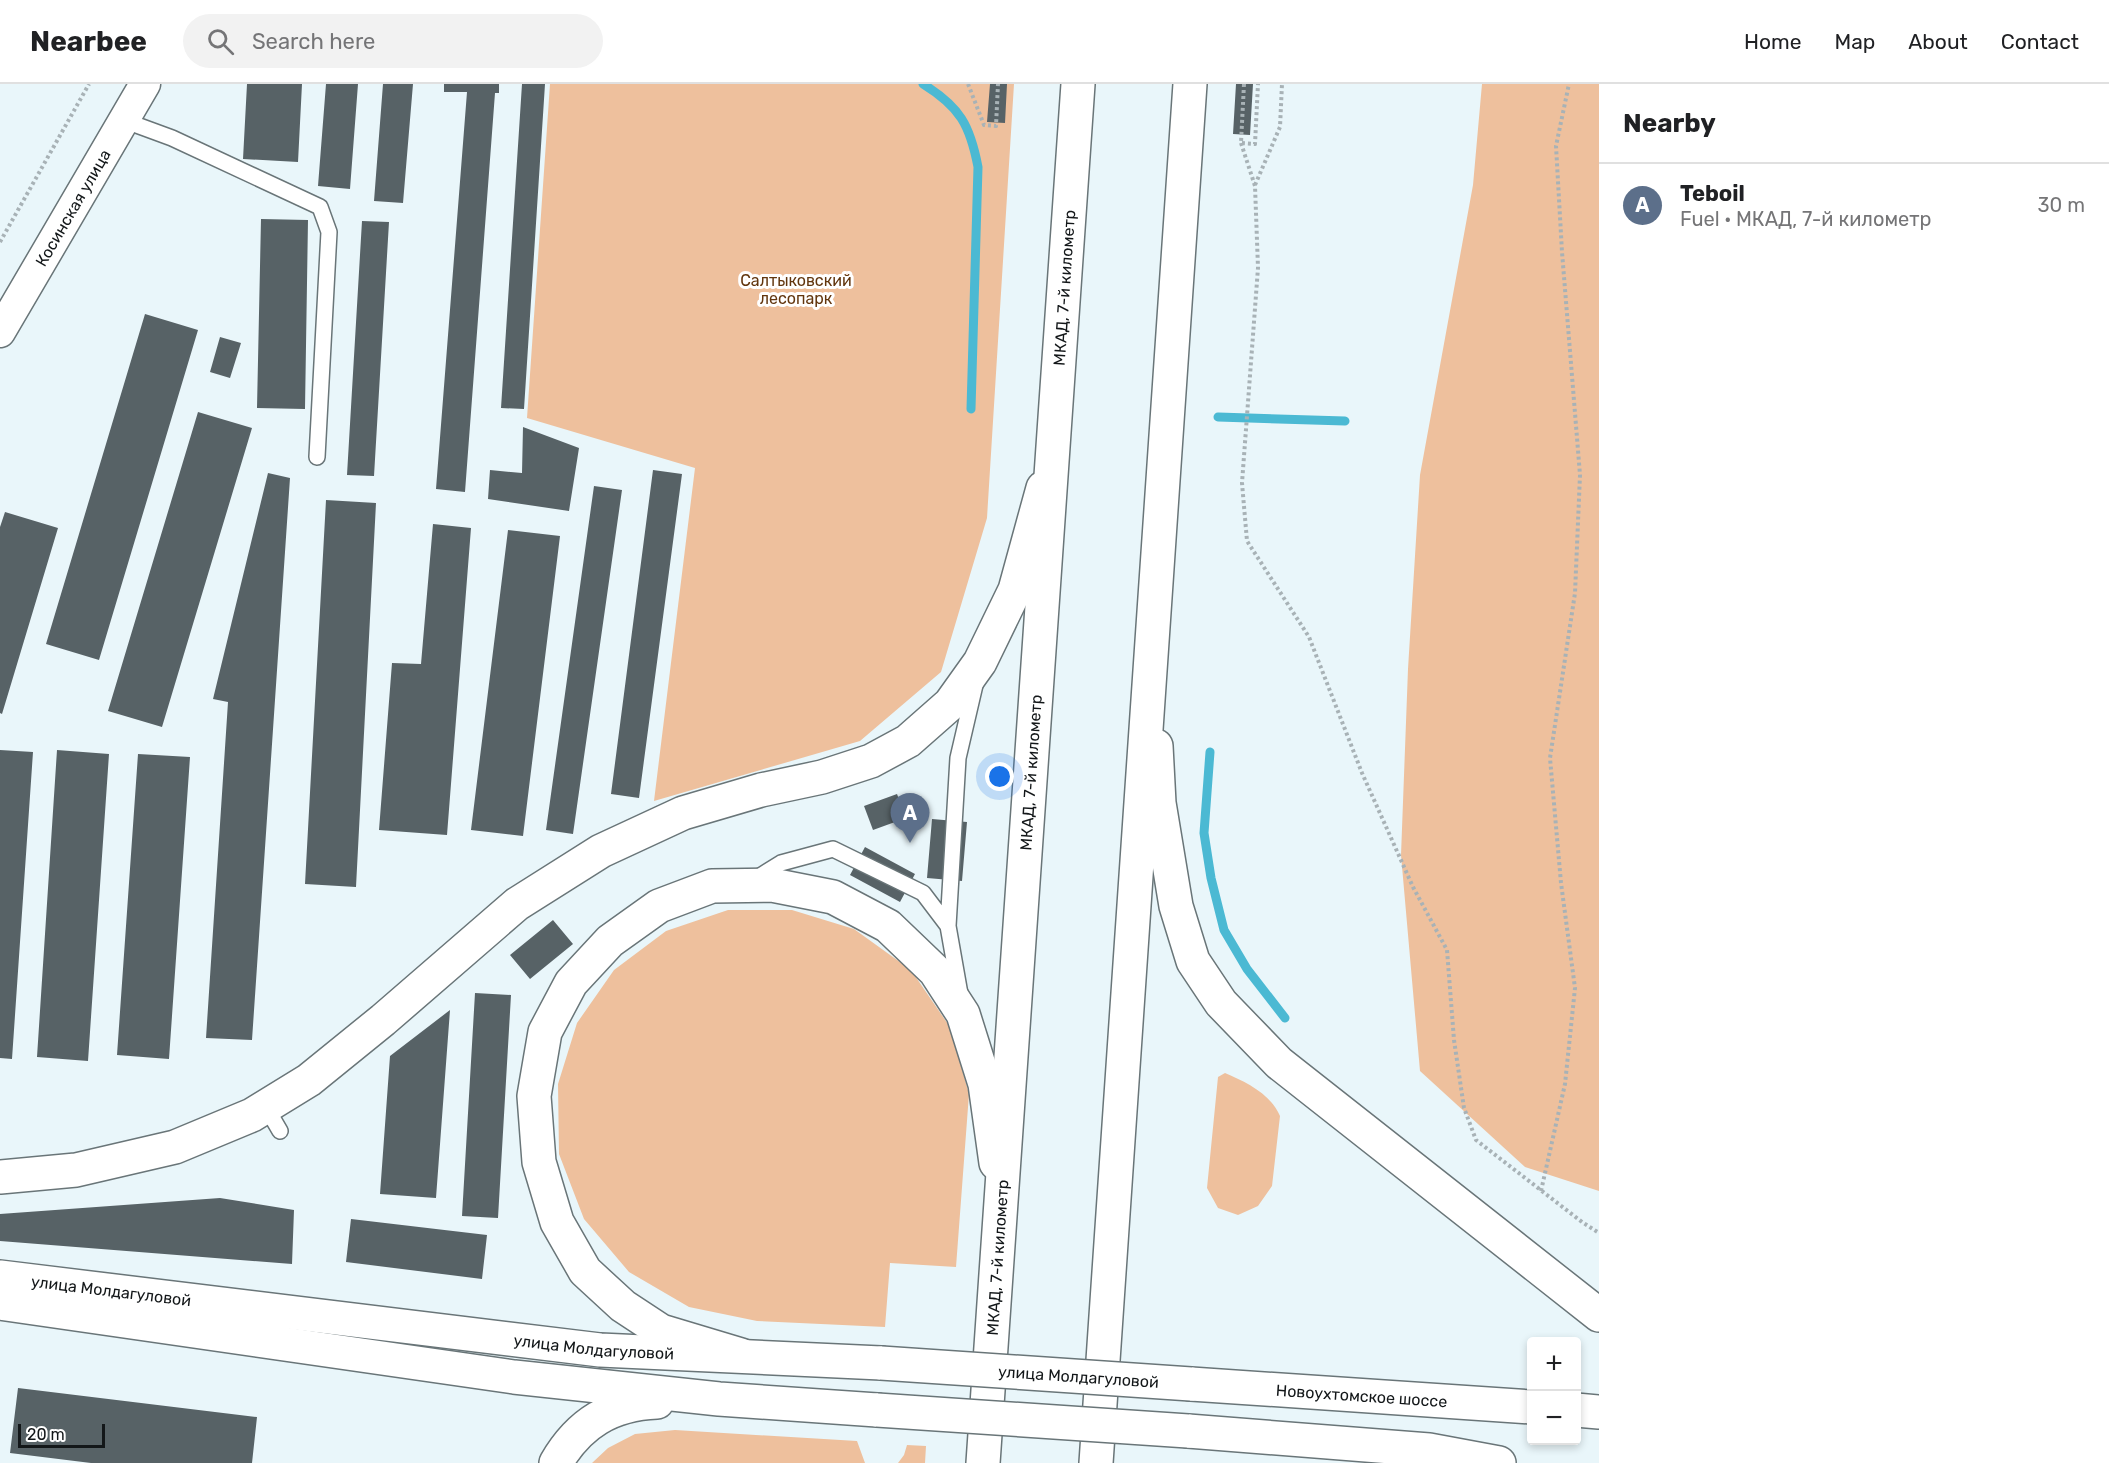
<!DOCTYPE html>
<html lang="en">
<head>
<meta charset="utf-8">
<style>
	:root { --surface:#fff; --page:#f2f2f2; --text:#202124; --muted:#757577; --line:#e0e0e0; --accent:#1a73e8 }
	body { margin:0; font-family:Rubik,sans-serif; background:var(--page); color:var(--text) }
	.controls { position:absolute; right:18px; bottom:18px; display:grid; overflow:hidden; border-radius:6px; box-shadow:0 3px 9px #0003 }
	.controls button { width:54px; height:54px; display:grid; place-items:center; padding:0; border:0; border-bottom:2px solid var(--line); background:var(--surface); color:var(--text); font:30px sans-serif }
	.scale { position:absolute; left:18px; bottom:15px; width:87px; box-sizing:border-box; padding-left:6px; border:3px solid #131719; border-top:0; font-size:16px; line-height:21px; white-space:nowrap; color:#131719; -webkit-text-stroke:4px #fff; paint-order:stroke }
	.you { position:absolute; left:1000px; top:693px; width:21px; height:21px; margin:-15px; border:4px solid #fff; border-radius:50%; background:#1a73e8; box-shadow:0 0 0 9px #1a73e833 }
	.badge { display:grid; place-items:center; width:39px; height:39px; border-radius:50%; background:var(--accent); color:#fff; font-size:20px; font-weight:700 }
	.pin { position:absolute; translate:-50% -50px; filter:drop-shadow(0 2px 3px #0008) }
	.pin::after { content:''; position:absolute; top:32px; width:21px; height:18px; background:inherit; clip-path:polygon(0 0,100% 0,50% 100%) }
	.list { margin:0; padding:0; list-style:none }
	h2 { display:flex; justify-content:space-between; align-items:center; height:78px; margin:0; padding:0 24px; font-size:26px }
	h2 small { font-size:20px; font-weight:400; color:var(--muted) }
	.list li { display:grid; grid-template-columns:39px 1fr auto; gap:18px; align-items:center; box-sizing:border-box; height:84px; padding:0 24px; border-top:2px solid var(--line) }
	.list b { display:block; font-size:22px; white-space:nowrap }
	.list p { margin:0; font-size:20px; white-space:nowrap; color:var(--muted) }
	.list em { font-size:20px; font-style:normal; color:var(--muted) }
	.icon { flex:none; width:33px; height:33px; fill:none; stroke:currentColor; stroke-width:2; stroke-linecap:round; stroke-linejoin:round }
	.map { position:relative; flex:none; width:1599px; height:1379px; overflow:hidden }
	header { display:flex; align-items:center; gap:36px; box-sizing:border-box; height:84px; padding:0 30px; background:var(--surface); border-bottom:2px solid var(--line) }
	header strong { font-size:28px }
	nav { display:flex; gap:33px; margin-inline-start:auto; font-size:21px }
	.search { width:420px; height:54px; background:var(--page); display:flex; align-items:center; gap:15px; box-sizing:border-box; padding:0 21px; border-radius:33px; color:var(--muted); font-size:22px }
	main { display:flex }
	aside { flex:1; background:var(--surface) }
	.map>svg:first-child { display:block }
	.green { fill:#eec09d }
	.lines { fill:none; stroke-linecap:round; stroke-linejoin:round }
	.stream { stroke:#4bb9d3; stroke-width:9 }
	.building { fill:#576266 }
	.lane-casing { stroke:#697578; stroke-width:18 }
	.street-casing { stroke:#697578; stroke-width:33 }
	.secondary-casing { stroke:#697578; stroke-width:36 }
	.highway-casing { stroke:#697578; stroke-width:36 }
	.path { stroke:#a8b2b6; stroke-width:4; stroke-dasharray:3 3; stroke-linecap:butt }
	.lane { stroke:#fff; stroke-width:15 }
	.street { stroke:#fff; stroke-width:30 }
	.secondary { stroke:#fff; stroke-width:33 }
	.highway { stroke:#fff; stroke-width:33 }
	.secondary-bridge-casing { stroke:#697578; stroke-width:36; stroke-linecap:butt }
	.secondary-bridge { stroke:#fff; stroke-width:33 }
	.labels { text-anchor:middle; stroke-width:6; stroke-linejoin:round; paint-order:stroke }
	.street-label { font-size:16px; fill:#131719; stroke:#fff }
	.park-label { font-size:16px; fill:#62360e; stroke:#fff }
</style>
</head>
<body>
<header>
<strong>Nearbee</strong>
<div class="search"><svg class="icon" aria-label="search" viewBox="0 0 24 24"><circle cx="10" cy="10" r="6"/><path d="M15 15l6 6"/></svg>Search here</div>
<nav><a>Home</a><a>Map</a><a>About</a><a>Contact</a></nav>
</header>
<main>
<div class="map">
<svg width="1599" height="1379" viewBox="0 0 1599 1379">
	<rect width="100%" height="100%" fill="#e9f6fa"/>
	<path class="green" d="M550 0H1014L987 434 941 588 860 657 654 717 695 384 527 334Z
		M1482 0H1599V1107L1525 1083 1420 987 1401 771 1408 585 1420 391 1473 101Z
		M728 826H792L854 845 911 886 950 943 969 1010 956 1183 890 1179 885 1243 757 1237 689 1223 629 1188 584 1135 559 1070 558 1000 577 939 614 886 666 847Z
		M1225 989C1246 998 1271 1010 1280 1032L1272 1102 1258 1122 1238 1131 1218 1124 1207 1104 1218 993Z
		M675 1346 857 1357 865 1379H592L608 1364 635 1350Z
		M907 1361 926 1362 925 1379H898L904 1371Z"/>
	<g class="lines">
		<path class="stream" d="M923 0C960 23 970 41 978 83L971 325
			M1218 333 1345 337
			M1210 668 1204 749 1211 794 1224 846 1247 885 1285 934"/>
	</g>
	<path class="building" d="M247 0H302L298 78 243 75Z
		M326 0H358L350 105 318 102Z
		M383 0H413L403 119 374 117Z
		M444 0H499V9H495L465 408 436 405 467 8H444Z
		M522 0H545L524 325 501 324Z
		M990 0H1007L1005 39 987 38Z
		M1236 0H1253L1250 51 1233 50Z
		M261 135 308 136 305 325 257 324Z
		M362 137 389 138 374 392 347 391Z
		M145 230 198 246 99 576 46 560Z
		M220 253 241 259 230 294 210 288Z
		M198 328 252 344 162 643 108 627Z
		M523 343 579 364 569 427 488 415 490 386 522 389Z
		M653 386 682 390 639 714 611 710Z
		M268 389 290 394 252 956 206 954 228 618 213 615Z
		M594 402 622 406 573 750 546 746Z
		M326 416 376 419 356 803 305 800Z
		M5 428 58 444 2 630 0 629V443Z
		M433 440 471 444 447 751 379 746 392 579 421 580Z
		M508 446 560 452 523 752 471 746Z
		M0 666 33 668 12 975 0 974Z
		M57 666 109 670 88 977 37 973Z
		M138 670 190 673 169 975 117 971Z
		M897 710 906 734 873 746 864 722Z
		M932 735 967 738 962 797 927 794Z
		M865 763 915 790 900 818 850 791Z
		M553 836 573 860 530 895 510 871Z
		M475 909 511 911 498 1134 462 1132Z
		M450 926 436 1114 380 1110 390 972Z
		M220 1114 294 1126 292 1180 0 1157V1130Z
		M351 1135 487 1151 482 1195 346 1178Z
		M18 1304 257 1333 252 1379H91L10 1369Z"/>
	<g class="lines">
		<g class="lane-casing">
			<path id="lane" d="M123 36 172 54 320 123 329 148 317 373
				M754 796 781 779 833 765 923 809 948 842
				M960 910 948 842 958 674 975 601
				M266 1023 280 1047"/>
		</g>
		<g class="street-casing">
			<g id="street">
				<path id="s1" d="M0 248 145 0"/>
			</g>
		</g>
		<g class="secondary-casing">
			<g id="secondary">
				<path d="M1156 662 1159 719 1176 822 1193 877 1221 919 1279 979 1599 1231"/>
				<path d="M0 1093 76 1086 175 1063 252 1031 309 996 383 936 517 820 601 767 683 729 761 706 822 693 871 677 908 657 950 620 980 578 1015 506 1043 404"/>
				<path id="s2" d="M0 1193 600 1266 881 1279"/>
				<path d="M0 1219 514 1293 719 1315 877 1326"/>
				<path d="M741 1271 661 1247 623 1222 585 1187 557 1138 539 1078 534 1012 545 948 571 899 610 857 659 822 712 802 772 801 833 813 888 842 935 887 963 930 985 1000 996 1079"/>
				<path id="s3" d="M1191 1300 1532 1323"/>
				<path d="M1576 1326 1599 1328"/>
				<path d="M1188 1347 1429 1366 1499 1379"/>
				<path d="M556 1379C579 1339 611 1320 657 1318"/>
			</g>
		</g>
		<g class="highway-casing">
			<g id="highway">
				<path id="s4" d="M983 1379 1078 0"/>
				<path d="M1096 1379 1190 0"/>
			</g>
		</g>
		<path class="path" d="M968 0 984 41 996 42 998 0
			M1244 0 1241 59 1255 60 1258 0
			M1241 59 1255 102 1258 184 1242 399 1247 457 1309 553 1362 689 1413 803 1447 866 1454 956 1464 1024 1476 1056 1582 1138 1599 1149
			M1255 101 1280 43 1282 0
			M0 158 89 0
			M1541 1107 1565 1000 1575 904 1561 799 1550 674 1575 509 1580 391 1562 168 1556 62 1569 0"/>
		<use href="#lane" class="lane"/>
		<use href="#street" class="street"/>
		<use href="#secondary" class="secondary"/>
		<use href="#highway" class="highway"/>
		<g class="secondary-bridge-casing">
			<g id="secondary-bridge">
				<path id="s5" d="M881 1279 1191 1300"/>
				<path d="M877 1326 1188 1347"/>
			</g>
		</g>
		<use href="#secondary-bridge" class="secondary-bridge"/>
	</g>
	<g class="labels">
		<g class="street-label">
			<text dy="6" stroke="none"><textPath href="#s1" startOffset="144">Косинская улица</textPath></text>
			<text dy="6" stroke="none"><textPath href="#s4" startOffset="1178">МКАД, 7-й километр</textPath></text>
			<text dy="6" stroke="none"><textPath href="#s4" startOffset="692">МКАД, 7-й километр</textPath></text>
			<text dy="6" stroke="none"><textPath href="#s4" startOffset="206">МКАД, 7-й километр</textPath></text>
			<text dy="6" stroke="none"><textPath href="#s2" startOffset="112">улица Молдагуловой</textPath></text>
			<text dy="6" stroke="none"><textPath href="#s2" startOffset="598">улица Молдагуловой</textPath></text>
			<text dy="6" stroke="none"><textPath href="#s5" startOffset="198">улица Молдагуловой</textPath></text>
			<text dy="6" stroke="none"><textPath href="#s3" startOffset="171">Новоухтомское шоссе</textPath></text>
		</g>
		<g class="park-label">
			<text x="796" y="202">Салтыковский<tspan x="796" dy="18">лесопарк</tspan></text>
		</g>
	</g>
</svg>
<div class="controls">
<button>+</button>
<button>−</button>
</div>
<div class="scale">20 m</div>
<div class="you"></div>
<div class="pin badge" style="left:910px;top:759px;background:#5c6f8a">A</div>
</div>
<aside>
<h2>Nearby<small></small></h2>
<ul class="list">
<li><span class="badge" style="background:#5c6f8a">A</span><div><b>Teboil</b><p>Fuel · МКАД, 7-й километр</p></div><em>30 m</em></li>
</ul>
</aside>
</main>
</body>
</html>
